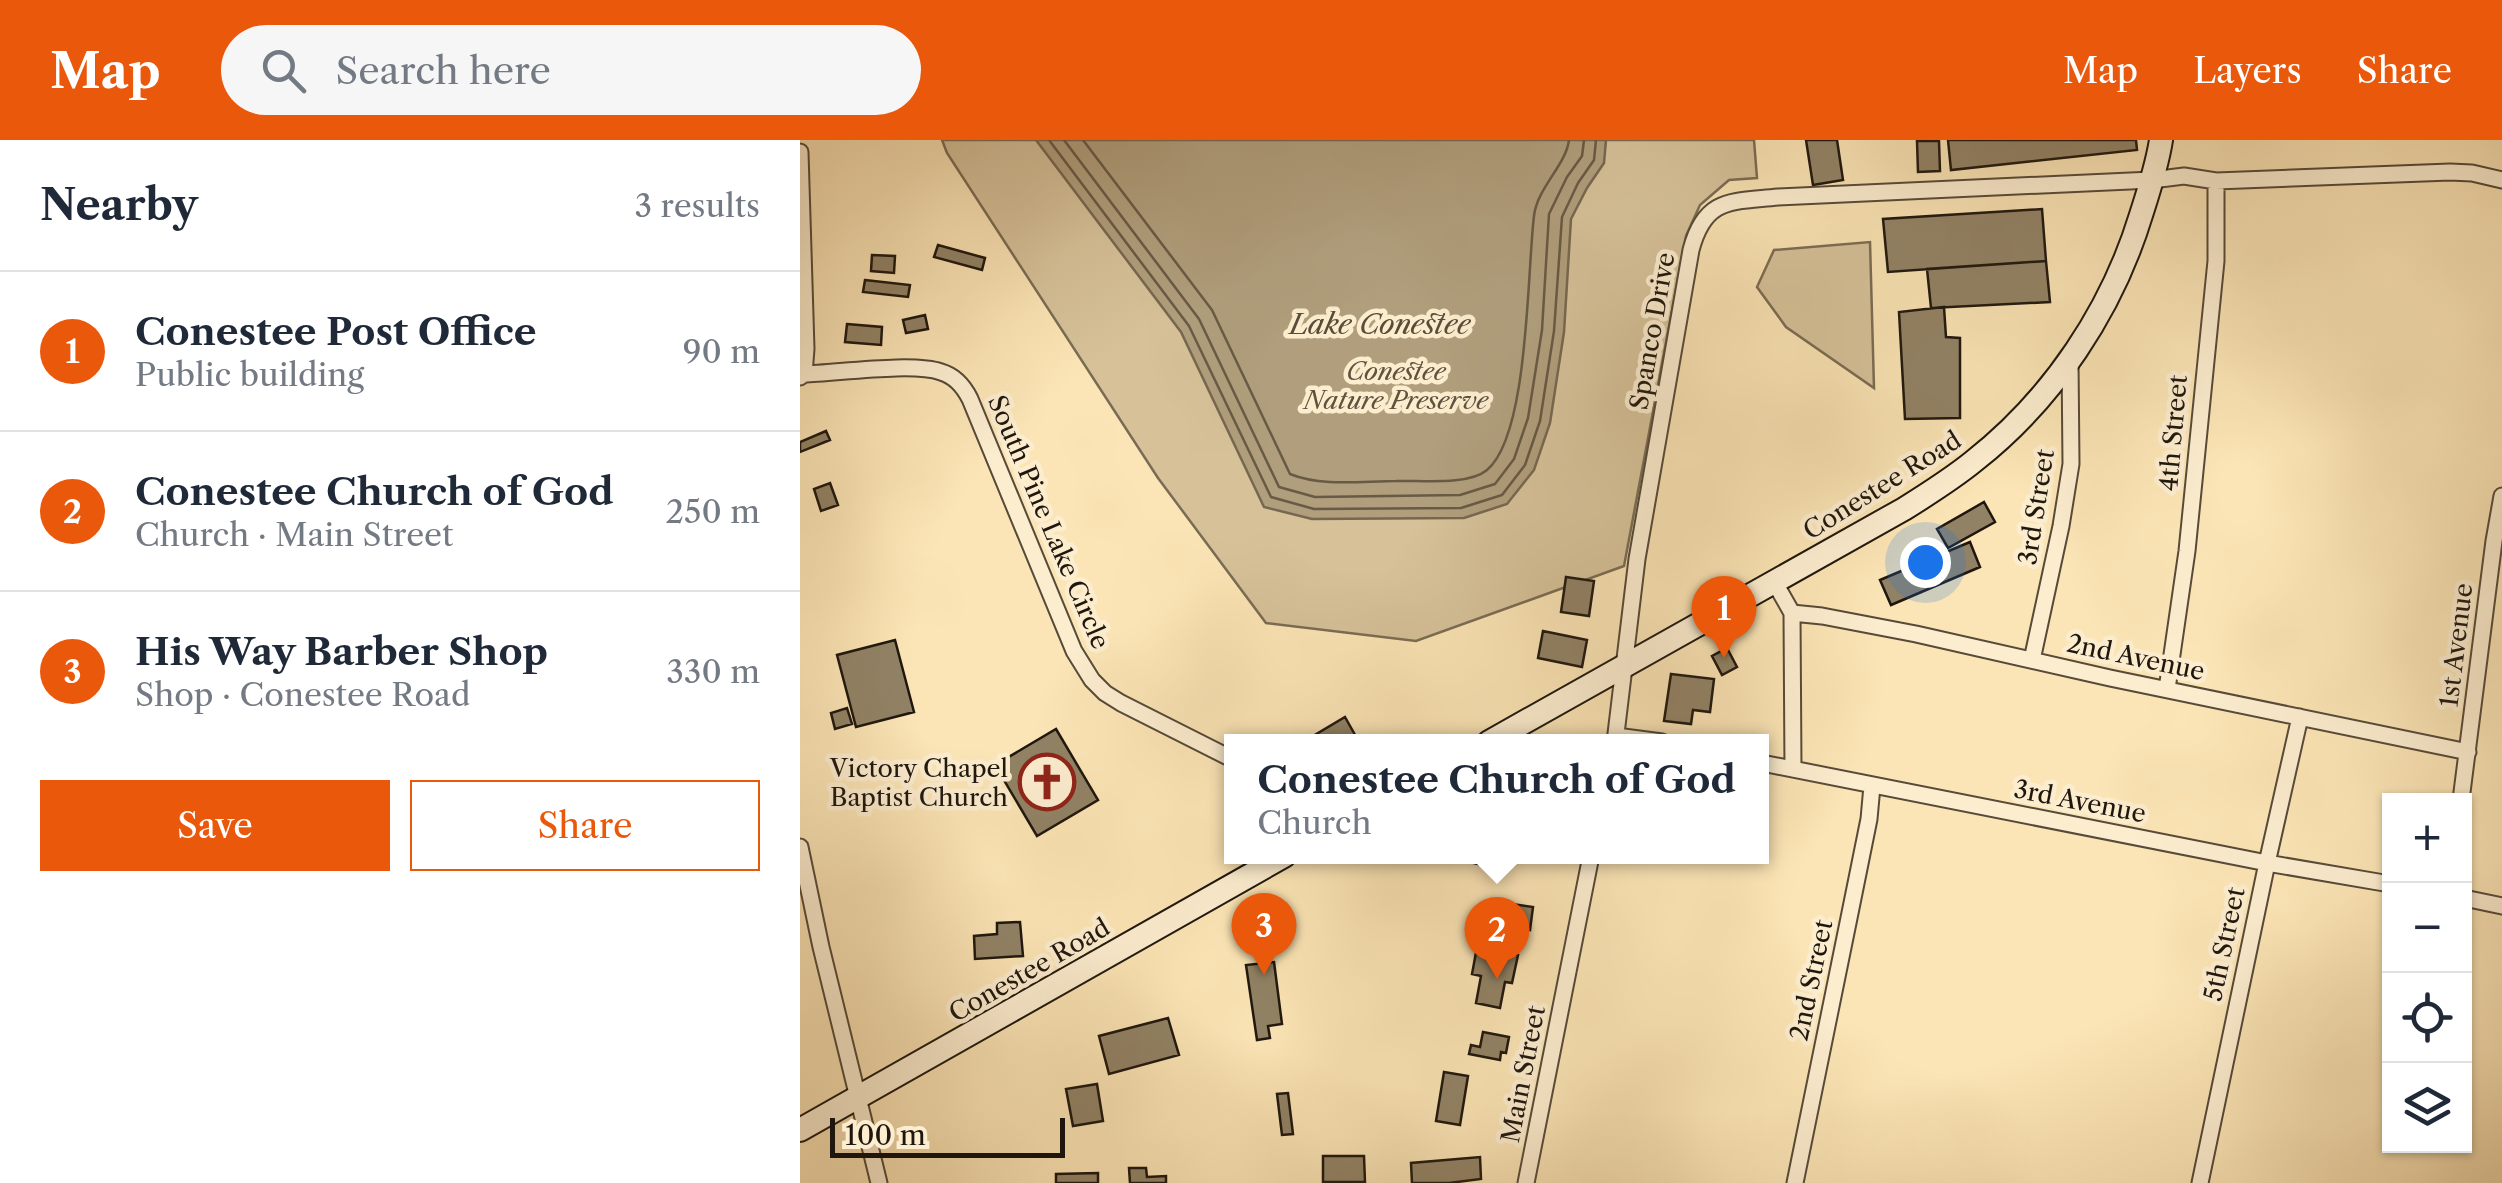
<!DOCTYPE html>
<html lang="en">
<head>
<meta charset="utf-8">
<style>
	:root { --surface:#fff; --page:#f6f6f7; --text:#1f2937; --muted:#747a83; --line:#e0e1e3; --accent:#ea580c }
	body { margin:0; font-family:"Libre Caslon Text",serif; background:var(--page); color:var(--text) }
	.controls { position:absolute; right:30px; bottom:30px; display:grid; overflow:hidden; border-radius:0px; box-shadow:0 2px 8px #0004 }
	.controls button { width:90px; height:90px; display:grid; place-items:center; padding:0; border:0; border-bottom:2px solid var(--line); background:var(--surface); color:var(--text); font:50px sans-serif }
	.scale { position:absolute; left:30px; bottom:25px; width:235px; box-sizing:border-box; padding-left:10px; border:5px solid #1f170e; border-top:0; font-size:28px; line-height:35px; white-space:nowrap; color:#1f170e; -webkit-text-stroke:8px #fcedcf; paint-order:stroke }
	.you { position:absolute; left:1125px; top:422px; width:35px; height:35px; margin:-25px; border:8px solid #fff; border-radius:50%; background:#1a73e8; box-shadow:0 0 0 15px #1a73e833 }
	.badge { display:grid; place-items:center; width:65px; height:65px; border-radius:50%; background:var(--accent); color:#fff; font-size:32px; font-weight:700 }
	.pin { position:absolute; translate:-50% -82px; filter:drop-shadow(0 2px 5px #0008) }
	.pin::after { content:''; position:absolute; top:52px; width:35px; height:30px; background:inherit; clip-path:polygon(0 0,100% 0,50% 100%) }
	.popup { position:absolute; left:424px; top:594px; width:545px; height:130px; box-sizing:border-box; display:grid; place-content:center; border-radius:0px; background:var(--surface); filter:drop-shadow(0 2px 8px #0005); font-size:32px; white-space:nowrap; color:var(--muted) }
	.popup b { font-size:38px; color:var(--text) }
	.popup::after { content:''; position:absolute; left:50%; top:100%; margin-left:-20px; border:20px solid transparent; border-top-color:var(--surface) }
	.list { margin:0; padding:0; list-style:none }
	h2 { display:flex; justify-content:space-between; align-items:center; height:130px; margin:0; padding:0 40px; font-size:42px }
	h2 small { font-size:32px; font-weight:400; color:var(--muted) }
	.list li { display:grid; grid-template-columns:65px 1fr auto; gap:30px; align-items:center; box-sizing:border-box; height:160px; padding:0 40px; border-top:2px solid var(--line) }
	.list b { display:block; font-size:38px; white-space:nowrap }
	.list p { margin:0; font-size:32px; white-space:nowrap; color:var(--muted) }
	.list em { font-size:32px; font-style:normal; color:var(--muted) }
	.actions { display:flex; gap:20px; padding:30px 40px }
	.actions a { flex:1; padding:22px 0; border:2px solid var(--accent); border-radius:0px; text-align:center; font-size:35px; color:var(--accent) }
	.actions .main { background:var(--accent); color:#fff }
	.icon { flex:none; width:55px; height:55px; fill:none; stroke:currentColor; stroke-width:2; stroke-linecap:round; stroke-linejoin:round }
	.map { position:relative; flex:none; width:1702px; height:1043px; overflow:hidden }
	header { display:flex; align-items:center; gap:60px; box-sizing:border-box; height:140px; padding:0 50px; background:var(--accent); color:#fff }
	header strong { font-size:48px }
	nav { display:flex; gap:55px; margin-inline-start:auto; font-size:35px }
	.search { width:700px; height:90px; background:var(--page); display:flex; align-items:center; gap:25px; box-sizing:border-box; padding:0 35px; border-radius:55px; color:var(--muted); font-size:38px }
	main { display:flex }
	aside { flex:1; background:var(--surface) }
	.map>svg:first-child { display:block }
	.green { fill:#d6c199; stroke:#7a6c54; stroke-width:2.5 }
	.water { fill:#b09e7c; stroke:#766850; stroke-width:2.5 }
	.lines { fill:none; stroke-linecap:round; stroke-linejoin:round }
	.shore { stroke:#685a45; stroke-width:2.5 }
	.building { fill:#918265; stroke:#1f170e; stroke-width:2.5 }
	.minor-casing { stroke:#564a38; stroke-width:19 }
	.secondary-casing { stroke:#1f170e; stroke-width:26 }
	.minor { stroke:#fcedcf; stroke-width:15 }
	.secondary { stroke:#fcedcf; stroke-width:22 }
	.labels { text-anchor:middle; stroke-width:9; stroke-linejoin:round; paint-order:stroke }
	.street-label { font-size:25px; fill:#1f170e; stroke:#fcedcf }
	.park-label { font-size:25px; font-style:italic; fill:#5f523f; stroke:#fcedcf }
	.poi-label { font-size:25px; fill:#1f170e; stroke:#fcedcf; text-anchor:end }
	.water-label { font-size:28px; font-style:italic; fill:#594d3a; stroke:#fcedcf }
</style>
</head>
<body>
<header>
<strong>Map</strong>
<div class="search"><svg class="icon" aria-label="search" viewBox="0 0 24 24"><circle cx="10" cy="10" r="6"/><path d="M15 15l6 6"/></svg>Search here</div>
<nav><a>Map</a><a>Layers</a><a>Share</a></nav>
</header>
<main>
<aside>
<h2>Nearby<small>3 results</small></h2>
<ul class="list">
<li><span class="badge">1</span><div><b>Conestee Post Office</b><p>Public building</p></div><em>90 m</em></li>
<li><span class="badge">2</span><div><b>Conestee Church of God</b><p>Church · Main Street</p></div><em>250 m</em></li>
<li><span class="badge">3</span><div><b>His Way Barber Shop</b><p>Shop · Conestee Road</p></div><em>330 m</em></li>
</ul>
<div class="actions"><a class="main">Save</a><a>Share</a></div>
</aside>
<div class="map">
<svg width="1702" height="1043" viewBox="0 0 1702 1043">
	<rect width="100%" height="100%" fill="#fbe4b5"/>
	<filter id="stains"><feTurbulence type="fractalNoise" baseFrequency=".002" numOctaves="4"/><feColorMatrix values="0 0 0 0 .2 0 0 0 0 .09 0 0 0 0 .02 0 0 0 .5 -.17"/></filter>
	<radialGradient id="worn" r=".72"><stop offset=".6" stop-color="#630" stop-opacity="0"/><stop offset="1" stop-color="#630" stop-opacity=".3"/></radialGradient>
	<path class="green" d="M142 0H954L957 38 929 40 900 65 886 96 824 426 616 501 466 483 358 338 147 13Z
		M1070 102 1074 248 986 187 957 147 974 110Z"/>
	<path class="water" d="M236 0H806L804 23 787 48 771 79 764 192 750 283 734 330 707 364 664 378 512 379 464 367 381 192Z"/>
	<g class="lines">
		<path class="shore" d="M249 0 389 186 471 357 514 369 661 368 702 355 725 325 740 281 754 191 762 77 778 43 794 20 796 0
			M264 0 399 179 479 347 515 357 660 355 695 344 714 319 728 278 742 190 749 74 767 37 782 16 784 0
			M283 0 412 170 490 334C522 347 562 341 596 341 620 340 668 346 687 330 729 295 727 132 734 76 737 48 766 25 769 0"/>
	</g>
	<path class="building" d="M1006 0H1037L1043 40 1013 45Z
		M1148 0H1336L1337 10 1151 30Z
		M1117 1H1139L1140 31 1118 32Z
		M1242 69 1246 121 1088 132 1083 79Z
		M138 105 185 118 182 130 134 117Z
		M72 115 95 116 94 133 71 131Z
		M1246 121 1250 162 1131 168 1127 129Z
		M65 140 110 145 108 157 63 152Z
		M1144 167 1146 197 1160 198V278L1105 279 1099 172Z
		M125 175 128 189 106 193 103 180Z
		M47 184 82 187 81 205 45 202Z
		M26 291 30 300 0 312V302Z
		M30 343 38 365 21 371 14 349Z
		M1184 362 1195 382 1148 408 1137 389Z
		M1170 402 1180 427 1091 465 1080 440Z
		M766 437 794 441 789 476 761 472Z
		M743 491 787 500 782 527 738 518Z
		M95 500 114 572 56 587 37 515Z
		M927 508 937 527 922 535 912 516Z
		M871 534 914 539 910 572 893 570 891 584 864 581Z
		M47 568 52 584 35 589 31 573Z
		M545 577 559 602H503Z
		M256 589 298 660 237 696 195 625Z
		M645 716H692L690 727Z
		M698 762 733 767 730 790 694 784Z
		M220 782 223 816 175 819 174 796 197 794V783Z
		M677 807 718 815 712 843 705 842 700 868 676 863 681 836 672 834Z
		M474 822 482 884 468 886 470 898 457 900 446 825Z
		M368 878 379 915 309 934 299 896Z
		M683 892 709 897 706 913 701 912 700 920 669 914 671 905 680 907Z
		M644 932 668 936 660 985 636 981Z
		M297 944 303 981 273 986 266 949Z
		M488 953 493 994 482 995 477 954Z
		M523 1016H564L565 1042H523Z
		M680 1017 681 1039 649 1043H612L611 1023Z
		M329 1028H346L347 1037 366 1036V1043H330Z
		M298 1033V1043H256V1034Z"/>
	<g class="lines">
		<g class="minor-casing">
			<path id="minor" d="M0 12 6 209 4 234 0 237
				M4 234C38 233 113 222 141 232 155 236 164 247 170 259L274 511 292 540 305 553 321 563 432 619
				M975 443 992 473 993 629
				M992 473 1022 476 1116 494 1310 538 1668 612
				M1232 520 1261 386 1271 324 1270 220
				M1367 549 1387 411 1416 121V41
				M816 596 862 602
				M815 602 837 419 891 110C905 57 931 62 978 57L1352 40 1384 36 1416 41 1650 32 1672 33 1702 40
				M962 623 1467 723 1590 744
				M1661 660 1694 401 1702 356
				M0 707 21 807 79 1043
				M1664 758 1702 766
				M726 1043 791 716
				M995 1043 1050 773 1069 679 1072 646
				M1400 1043 1467 723 1500 577"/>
		</g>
		<g class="secondary-casing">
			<path id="secondary" d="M689 602 1104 369C1128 354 1152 339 1174 321 1253 259 1312 170 1341 75 1349 50 1357 26 1361 0
				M0 990 484 716"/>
		</g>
		<use href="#minor" class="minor"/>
		<use href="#secondary" class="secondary"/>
	</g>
	<defs>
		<g id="church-ring" transform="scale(2.875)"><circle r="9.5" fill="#fcedcf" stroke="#8f2418" stroke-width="1.5"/><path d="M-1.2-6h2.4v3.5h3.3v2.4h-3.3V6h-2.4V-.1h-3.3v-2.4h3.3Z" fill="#8f2418"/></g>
	</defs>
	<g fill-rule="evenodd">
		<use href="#church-ring" x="247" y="642"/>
	</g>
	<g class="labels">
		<g class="street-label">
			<text transform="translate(852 191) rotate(-80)" y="9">Spanco Drive</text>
			<text transform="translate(1373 293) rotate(-85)" y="9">4th Street</text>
			<text transform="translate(1082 345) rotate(-32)" y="9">Conestee Road</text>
			<text transform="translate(1236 367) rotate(-81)" y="9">3rd Street</text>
			<text transform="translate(249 382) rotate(67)" y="9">South Pine Lake Circle</text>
			<text transform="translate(1656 505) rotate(-83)" y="9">1st Avenue</text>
			<text transform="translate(1336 517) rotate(12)" y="9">2nd Avenue</text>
			<text transform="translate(1280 661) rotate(11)" y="9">3rd Avenue</text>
			<text transform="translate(1424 804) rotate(-78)" y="9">5th Street</text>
			<text transform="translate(229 830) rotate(-30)" y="9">Conestee Road</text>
			<text transform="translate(1011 840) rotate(-78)" y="9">2nd Street</text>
			<text transform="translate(723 934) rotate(-79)" y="9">Main Street</text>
		</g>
		<g class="park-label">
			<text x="596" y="240">Conestee<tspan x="596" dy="29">Nature Preserve</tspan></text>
		</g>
		<g class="poi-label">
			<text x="208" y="637">Victory Chapel<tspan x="208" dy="29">Baptist Church</tspan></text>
		</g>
		<g class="water-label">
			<text x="580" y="194">Lake Conestee</text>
		</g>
	</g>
	<rect width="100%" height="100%" filter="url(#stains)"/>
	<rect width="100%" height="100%" fill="url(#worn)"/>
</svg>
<div class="controls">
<button>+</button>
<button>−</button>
<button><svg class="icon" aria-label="locate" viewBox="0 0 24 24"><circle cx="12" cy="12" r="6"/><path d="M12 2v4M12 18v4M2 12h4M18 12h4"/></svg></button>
<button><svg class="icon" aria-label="layers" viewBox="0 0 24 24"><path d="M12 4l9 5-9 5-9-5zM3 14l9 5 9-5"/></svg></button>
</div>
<div class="scale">100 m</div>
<div class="you"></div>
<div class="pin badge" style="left:924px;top:518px">1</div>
<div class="pin badge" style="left:697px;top:839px">2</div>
<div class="popup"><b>Conestee Church of God</b>Church</div>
<div class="pin badge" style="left:464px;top:835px">3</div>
</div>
</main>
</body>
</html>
